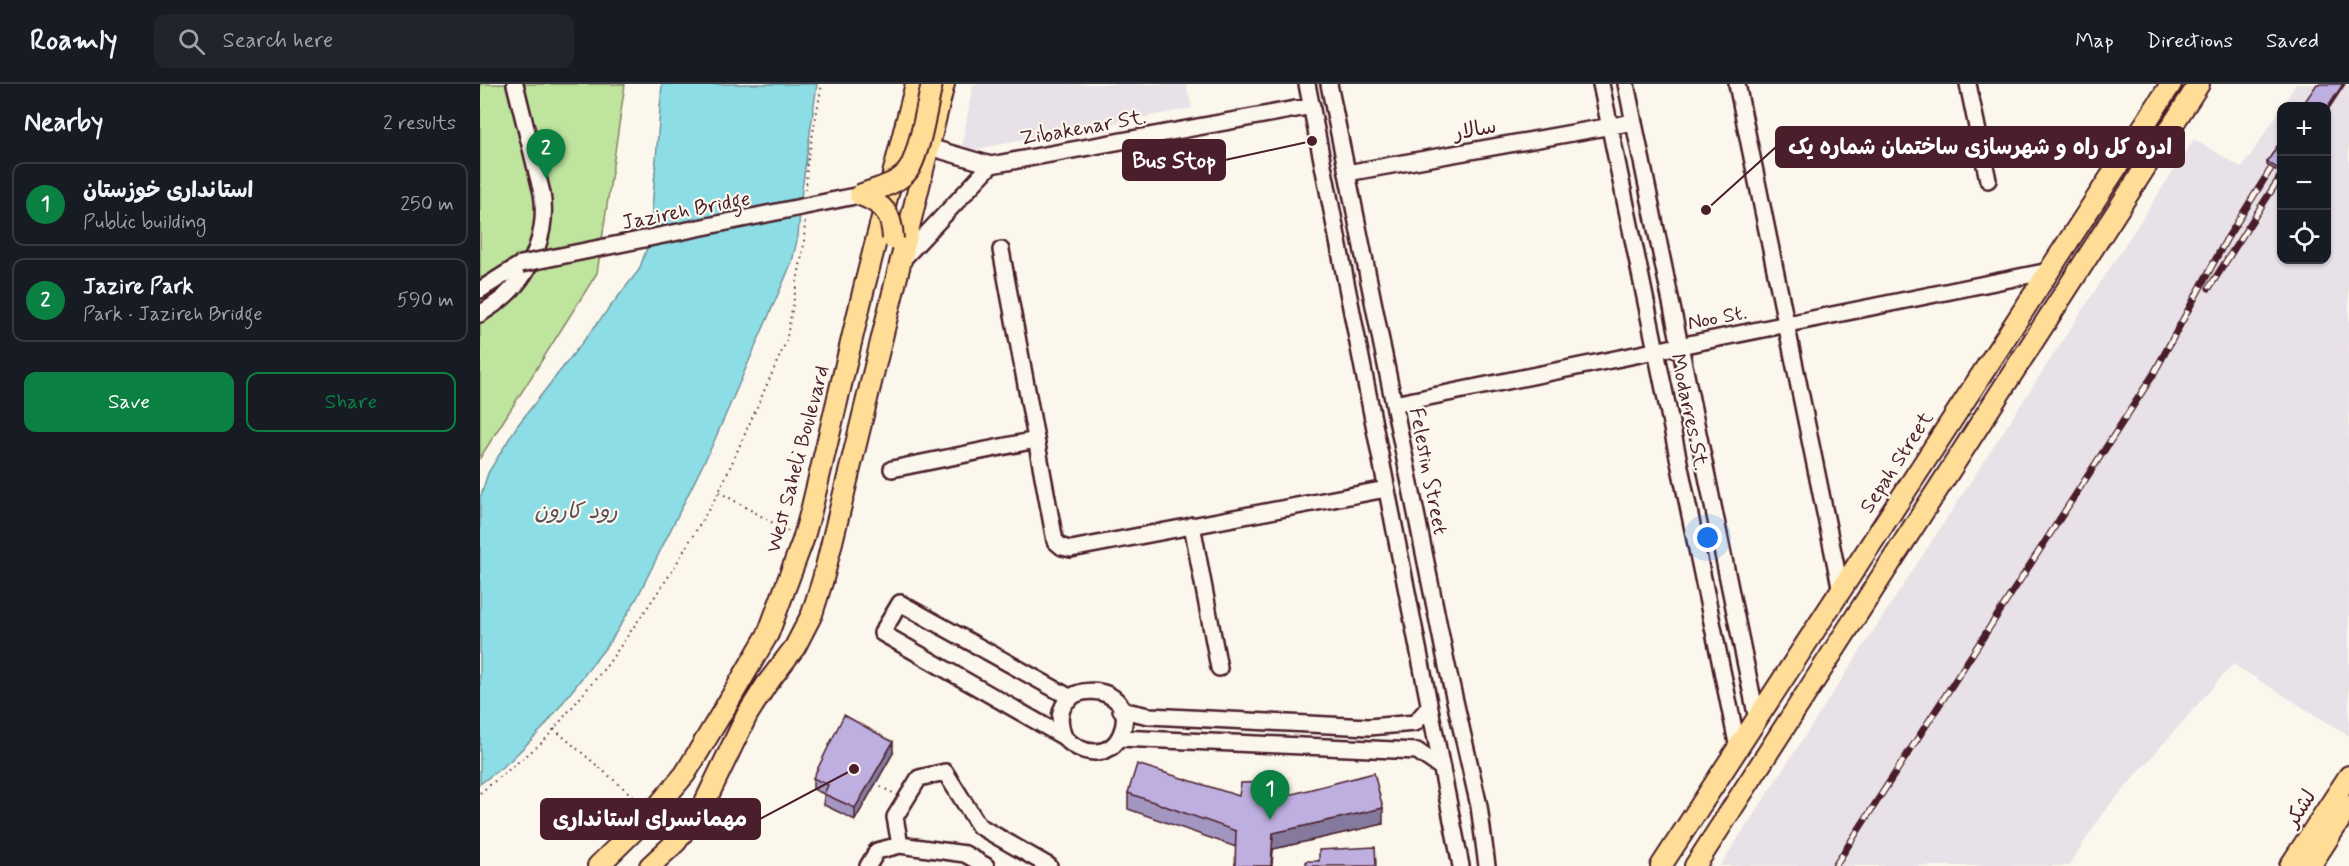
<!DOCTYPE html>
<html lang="en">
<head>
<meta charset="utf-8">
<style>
	:root { --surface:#171b24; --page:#20242c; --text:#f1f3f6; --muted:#9ea1a6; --line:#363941; --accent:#0b8043 }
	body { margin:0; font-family:Mynerve,"Playpen Sans Arabic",sans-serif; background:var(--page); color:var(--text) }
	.controls { position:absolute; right:18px; top:18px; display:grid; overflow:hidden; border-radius:12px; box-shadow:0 2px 4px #0004 }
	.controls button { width:54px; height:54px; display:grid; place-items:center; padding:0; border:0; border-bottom:2px solid var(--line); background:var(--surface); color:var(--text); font:30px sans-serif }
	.you { position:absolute; left:1228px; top:454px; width:21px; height:21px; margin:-15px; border:4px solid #fff; border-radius:50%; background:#1a73e8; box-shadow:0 0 0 9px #1a73e833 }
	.badge { display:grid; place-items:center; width:39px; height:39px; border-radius:50%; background:var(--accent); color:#fff; font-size:20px; font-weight:700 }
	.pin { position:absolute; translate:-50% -50px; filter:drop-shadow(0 2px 3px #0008) }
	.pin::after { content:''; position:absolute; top:32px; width:21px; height:18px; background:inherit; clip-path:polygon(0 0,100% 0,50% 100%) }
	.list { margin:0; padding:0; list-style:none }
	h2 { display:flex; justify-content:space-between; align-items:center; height:78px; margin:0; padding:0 24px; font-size:26px }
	h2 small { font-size:20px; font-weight:400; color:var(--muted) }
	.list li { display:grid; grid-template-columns:39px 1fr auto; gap:18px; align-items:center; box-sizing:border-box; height:84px; margin:0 12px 12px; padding:0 12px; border:2px solid var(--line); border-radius:12px }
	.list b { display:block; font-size:22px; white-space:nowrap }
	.list p { margin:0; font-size:20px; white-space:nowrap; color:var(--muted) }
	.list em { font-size:20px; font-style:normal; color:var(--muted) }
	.actions { display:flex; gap:12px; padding:18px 24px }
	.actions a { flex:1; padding:14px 0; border:2px solid var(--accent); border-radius:12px; text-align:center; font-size:21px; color:var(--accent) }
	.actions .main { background:var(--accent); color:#fff }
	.icon { flex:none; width:33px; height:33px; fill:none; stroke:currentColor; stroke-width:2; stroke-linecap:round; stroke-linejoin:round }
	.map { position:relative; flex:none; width:1869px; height:782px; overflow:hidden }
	header { display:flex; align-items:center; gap:36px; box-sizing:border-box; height:84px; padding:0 30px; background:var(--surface); border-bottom:2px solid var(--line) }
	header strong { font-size:28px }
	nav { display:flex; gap:33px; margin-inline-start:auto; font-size:21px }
	.search { width:420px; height:54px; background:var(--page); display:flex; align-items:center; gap:15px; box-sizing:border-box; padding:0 21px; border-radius:12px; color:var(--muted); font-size:22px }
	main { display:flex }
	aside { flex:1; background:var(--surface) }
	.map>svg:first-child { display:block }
	.built { fill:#e9e1e8 }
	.green { fill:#bee49e; stroke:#848264; stroke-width:1.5 }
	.water { fill:#8cdde5; stroke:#72919b; stroke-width:1.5 }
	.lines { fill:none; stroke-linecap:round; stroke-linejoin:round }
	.minor-casing { stroke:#4a1f2b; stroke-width:20 }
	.major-casing { stroke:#4a1f2b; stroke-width:24 }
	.path { stroke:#4a1f2b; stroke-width:2; stroke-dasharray:1.5 4.5; stroke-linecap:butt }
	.minor { stroke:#fbf7ec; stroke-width:15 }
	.major { stroke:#ffdd96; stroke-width:20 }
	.rail-casing { stroke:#4a1f2b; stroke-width:7 }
	.rail { stroke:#fbf7ec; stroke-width:4.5; stroke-dasharray:14; stroke-linecap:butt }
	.minor-bridge-casing { stroke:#4a1f2b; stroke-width:20; stroke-linecap:butt }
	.major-bridge-casing { stroke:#4a1f2b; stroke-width:24; stroke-linecap:butt }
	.minor-bridge { stroke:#fbf7ec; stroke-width:15 }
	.major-bridge { stroke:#ffdd96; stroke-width:20 }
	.wall { fill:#a396c1; stroke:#4a1f2b; stroke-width:1.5 }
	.shaded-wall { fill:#857a9d; stroke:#4a1f2b; stroke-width:1.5 }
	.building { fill:#beafe0; stroke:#4a1f2b; stroke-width:1.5 }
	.labels { text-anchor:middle; stroke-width:4.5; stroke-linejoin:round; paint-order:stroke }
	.street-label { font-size:21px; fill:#4a1f2b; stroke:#fbf7ec }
	.water-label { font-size:22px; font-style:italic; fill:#5a4e5a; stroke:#fbf7ec }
	.leader { fill:none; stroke:#4a1f2b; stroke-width:2 }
	.callout-dot { fill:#4a1f2b; stroke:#fbf7ec; stroke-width:2 }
	.callout { fill:#4a1f2b; stroke:#4a1f2b; stroke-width:2 }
	.callout-label { font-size:22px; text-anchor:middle; font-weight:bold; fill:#fff }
</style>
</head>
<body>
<header>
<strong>Roamly</strong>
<div class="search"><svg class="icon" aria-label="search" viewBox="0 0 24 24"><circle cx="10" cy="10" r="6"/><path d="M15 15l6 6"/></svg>Search here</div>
<nav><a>Map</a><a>Directions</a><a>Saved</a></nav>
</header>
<main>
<aside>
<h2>Nearby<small>2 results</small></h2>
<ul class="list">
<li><span class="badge">1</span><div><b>استانداری خوزستان</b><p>Public building</p></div><em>250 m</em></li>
<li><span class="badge">2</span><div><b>Jazire Park</b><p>Park · Jazireh Bridge</p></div><em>590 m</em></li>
</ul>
<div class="actions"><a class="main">Save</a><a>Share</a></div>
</aside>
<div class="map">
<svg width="1869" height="782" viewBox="0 0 1869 782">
	<rect width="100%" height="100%" fill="#fbf7ec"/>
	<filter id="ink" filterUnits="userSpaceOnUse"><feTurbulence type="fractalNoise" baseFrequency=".0167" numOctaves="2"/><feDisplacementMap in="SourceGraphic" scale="12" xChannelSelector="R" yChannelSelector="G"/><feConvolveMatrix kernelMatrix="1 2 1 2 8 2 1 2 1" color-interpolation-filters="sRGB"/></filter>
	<g filter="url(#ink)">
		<path class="built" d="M493 0H706L712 24 481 68Z
			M1816 0H1869V652L1753 580 1622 730 1589 782H1240L1714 55 1762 84 1802 23V176H1846V22H1802Z"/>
		<path class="green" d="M0 0H145L117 189 0 374Z"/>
		<path class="water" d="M182 0H337L322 105 318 152 312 178 232 362 157 514 132 555 64 643 30 677 0 700V414L8 389 37 342 159 186 168 161 171 138Z"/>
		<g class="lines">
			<g class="minor-casing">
				<path id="minor" d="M827 0 981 782
					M849 0 967 582 999 722 1007 782
					M1121 0 1258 664
					M1146 0 1277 635
					M1257 0 1361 507
					M1488 0 1508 96
					M449 63 511 81
					M867 89 1154 38
					M521 166 575 457 582 463 591 465 906 405
					M422 176 511 81 832 22
					M0 206 41 180
					M0 230C9 224 19 218 26 211 54 185 68 146 62 109L35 0
					M914 320 1569 187
					M412 385 556 356
					M712 441 739 584
					M641 626 669 632 889 643 935 639 949 623
					M584 653C560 589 664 596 641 650 630 676 600 671 584 653L402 549 420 519 591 614
					M639 654 937 667 962 684
					M388 782 397 767 420 761
					M506 782 485 770 420 761 415 733 439 694 465 688 499 742 569 782"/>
			</g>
			<g class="major-casing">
				<path id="major" d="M118 782 172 729 205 690 246 622 288 550 323 456 331 427 384 204 436 0
					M170 782 196 758 225 718 267 631 286 601 315 563 332 530 343 495 464 0
					M1181 782 1691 0
					M1215 782 1719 0
					M1810 782 1869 692
					M1830 782 1869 722"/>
			</g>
			<path class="path" d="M326 106 327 81 342 0
				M239 408 309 448
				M74 645 161 719
				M395 700 413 709
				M0 709 64 657 128 580 189 492 239 408 306 258 324 160 325 136"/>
			<use href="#minor" class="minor"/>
			<use href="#major" class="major"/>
			<g class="rail-casing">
				<path id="rail" d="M1729 204 1802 90
					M1355 782 1673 291 1746 156 1802 67"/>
			</g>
			<use href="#rail" class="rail"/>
			<g class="minor-bridge-casing">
				<path id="minor-bridge" d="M41 180 380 111"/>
			</g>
			<g class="major-bridge-casing">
				<path id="major-bridge" d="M380 111C395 105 415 101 426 89 439 76 447 20 452 0
					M380 111C404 120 412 130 413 155"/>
			</g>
			<use href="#minor-bridge" class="minor-bridge"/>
			<use href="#major-bridge" class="major-bridge"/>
		</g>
		<path class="wall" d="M1802 55V90L1787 81V78Z
			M413 669 375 736 344 721V710L333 705V694Z
			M648 709 759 712 794 715 903 740 793 765 792 782H755L756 763 648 725Z"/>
		<path class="shaded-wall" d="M1863 0H1865L1846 29V26Z
			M413 658V669L375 736V724Z
			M903 724V740L793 765 791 782 793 749Z"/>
		<path class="building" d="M1837 0H1863L1846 26V22H1822Z
			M1802 55V87L1787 78Z
			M364 631 413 658 375 724 344 710 348 701 333 694Z
			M657 680 759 712 761 699 794 698 793 715 894 689 903 724 793 749 791 782H755L756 747 648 709Z
			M895 763 896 782H826V777H839V766Z"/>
	</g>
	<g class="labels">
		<g class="street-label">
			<text transform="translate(603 43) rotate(-10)" y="7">Zibakenar St.</text>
			<text transform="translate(995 45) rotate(-10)" y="7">سالار</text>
			<text transform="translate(206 126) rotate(-11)" y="7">Jazireh Bridge</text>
			<text transform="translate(1237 233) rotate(-11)" y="7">Noo St.</text>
			<text transform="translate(1210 328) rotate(78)" y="7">Modarres St.</text>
			<text transform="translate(317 375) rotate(-75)" y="7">West Saheli Boulevard</text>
			<text transform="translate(1416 378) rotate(-57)" y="7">Sepah Street</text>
			<text transform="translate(949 387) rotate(79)" y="7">Felestin Street</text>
			<text transform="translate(1820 724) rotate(-57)" y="7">لشکر</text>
		</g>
		<g class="water-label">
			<text x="96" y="434">رود کارون</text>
		</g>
	</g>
	<path class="leader" d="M1226 126L1296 63M832 57L745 76M374 685L280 735"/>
	<g class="callout-dot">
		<circle cx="1226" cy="126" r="6"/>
		<circle cx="832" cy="57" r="6"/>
		<circle cx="374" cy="685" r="6"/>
	</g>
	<g class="callout">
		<rect x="1296" y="43" width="408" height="40" rx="6"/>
		<rect x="643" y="56" width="102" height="40" rx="6"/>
		<rect x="61" y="715" width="219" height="40" rx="6"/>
	</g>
	<g class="callout-label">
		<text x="1500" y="70">ادره کل راه و شهرسازی ساختمان شماره یک</text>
		<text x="694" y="84">Bus Stop</text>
		<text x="170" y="742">مهمانسرای استانداری</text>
	</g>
</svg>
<div class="controls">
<button>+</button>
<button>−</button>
<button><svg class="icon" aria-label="locate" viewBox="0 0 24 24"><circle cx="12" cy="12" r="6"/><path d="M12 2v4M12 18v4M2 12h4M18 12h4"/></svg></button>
</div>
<div class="you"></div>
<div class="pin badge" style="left:790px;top:736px">1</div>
<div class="pin badge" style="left:66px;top:95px">2</div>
</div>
</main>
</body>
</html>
